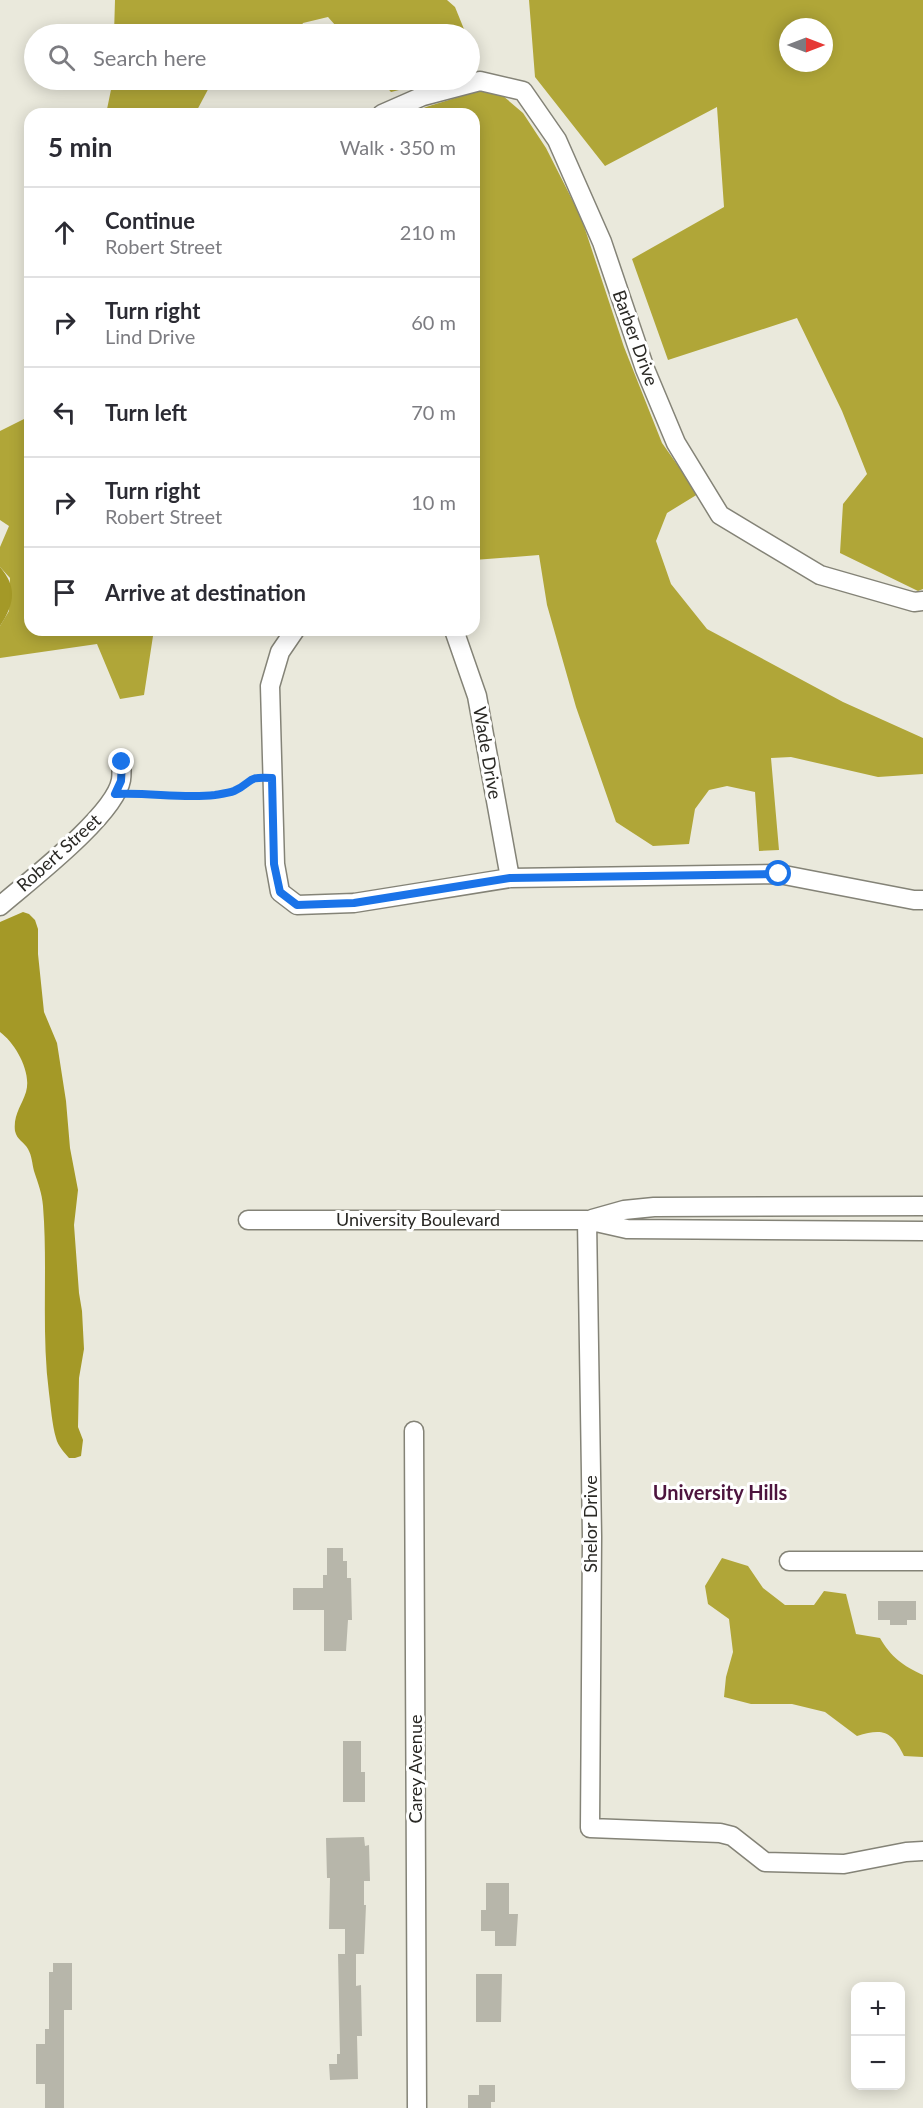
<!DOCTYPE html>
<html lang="en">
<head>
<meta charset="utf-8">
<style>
	:root { --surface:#fff; --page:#f2f2f3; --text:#2b2b33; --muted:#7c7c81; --line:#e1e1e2 }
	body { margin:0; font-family:Lato,sans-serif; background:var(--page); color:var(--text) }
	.controls { position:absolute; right:18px; bottom:18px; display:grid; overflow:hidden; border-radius:12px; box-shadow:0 3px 15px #0003 }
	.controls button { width:54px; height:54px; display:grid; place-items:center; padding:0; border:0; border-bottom:2px solid var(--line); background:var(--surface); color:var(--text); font:30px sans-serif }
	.compass { position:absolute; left:779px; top:18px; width:54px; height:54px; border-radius:50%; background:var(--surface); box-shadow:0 3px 15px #0003; rotate:90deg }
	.stop { position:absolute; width:18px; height:18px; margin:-14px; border:4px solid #1a73e8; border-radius:50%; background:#fff }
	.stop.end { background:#1a73e8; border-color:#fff; box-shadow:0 2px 6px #0008 }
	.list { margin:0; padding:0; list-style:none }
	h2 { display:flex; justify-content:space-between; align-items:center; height:78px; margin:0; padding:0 24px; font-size:26px }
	h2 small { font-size:20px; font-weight:400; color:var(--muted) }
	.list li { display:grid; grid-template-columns:39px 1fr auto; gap:18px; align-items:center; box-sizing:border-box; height:90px; padding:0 24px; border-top:2px solid var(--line) }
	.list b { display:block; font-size:22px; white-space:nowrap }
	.list p { margin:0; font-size:20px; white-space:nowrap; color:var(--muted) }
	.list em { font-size:20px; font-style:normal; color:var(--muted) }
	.icon { flex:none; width:33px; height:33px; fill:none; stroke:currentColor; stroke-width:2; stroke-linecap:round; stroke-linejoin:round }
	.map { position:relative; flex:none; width:923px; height:2108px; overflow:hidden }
	.search { position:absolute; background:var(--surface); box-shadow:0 3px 15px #0003; left:24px; top:24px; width:456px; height:66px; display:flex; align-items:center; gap:15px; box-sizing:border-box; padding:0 21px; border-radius:33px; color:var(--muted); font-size:22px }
	.panel { position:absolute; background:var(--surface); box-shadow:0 3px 15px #0003; left:24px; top:108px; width:456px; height:528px; border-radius:18px }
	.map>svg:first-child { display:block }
	.forest { fill:#b0a638; fill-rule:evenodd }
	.water { fill:#a49927 }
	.building { fill:#b7b6aa }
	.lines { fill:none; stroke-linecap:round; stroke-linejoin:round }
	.minor-casing { stroke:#848377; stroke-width:21 }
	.path { stroke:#9f9e94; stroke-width:3; stroke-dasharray:1.5 4.5; stroke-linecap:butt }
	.minor { stroke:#fff; stroke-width:18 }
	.route { stroke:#1a73e8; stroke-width:8 }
	.labels { text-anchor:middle; stroke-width:6; stroke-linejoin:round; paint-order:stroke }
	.street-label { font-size:18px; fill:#2a2925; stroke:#fff }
	.neighbourhood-label { font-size:20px; font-weight:bold; fill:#4d143e; stroke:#fff }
</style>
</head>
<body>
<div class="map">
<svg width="923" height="2108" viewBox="0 0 923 2108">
	<rect width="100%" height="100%" fill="#eae9dc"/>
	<path class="forest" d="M115 0H447L455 7 466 34H343L328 17 303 23 297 34H114Z
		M529 0H923V589L918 591 840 553 843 504 867 474 842 411 797 318 668 360 632 259 724 207 717 107 605 166 535 77ZM788 27H824V63H788Z
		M113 80H213L195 114H106Z
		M380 80H439L391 92Z
		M478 91 502 95 523 113 546 148 581 217 624 347 662 443 698 494 667 513 656 541 671 584 707 629 843 702 923 738V774L878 777 791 757 771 758 779 850 759 851 755 792 727 786 709 790 695 809 689 844 653 846 616 822 576 707 547 605 539 555 474 560V114H411L426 107Z
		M28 417H30V630H156L153 636 144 695 120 699 97 644 0 658V626L9 611 10 578 0 567V547L9 526 0 520V431Z
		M722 1558 748 1566 763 1588 785 1605H814L824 1591 846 1594 856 1634 880 1638C891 1657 903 1666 923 1675V1757L904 1756C892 1731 883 1728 857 1736L825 1712 792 1704H751L724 1697 726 1677 733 1652 729 1619 708 1604 705 1586Z"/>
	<path class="water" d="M0 567C18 588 14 604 0 626Z
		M23 912 29 914 35 920 38 929V954L44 1012 57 1043 66 1101 70 1148 78 1190 74 1225 79 1293 82 1311 84 1349 79 1378 78 1427 83 1440 81 1456 75 1458H69C64 1452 58 1446 56 1438 52 1424 51 1408 49 1393 41 1331 48 1268 43 1206 42 1193 38 1183 34 1171 32 1163 32 1156 28 1149 24 1142 17 1140 15 1131 13 1115 22 1105 26 1092 32 1072 15 1043 0 1032V922Z"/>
	<path class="building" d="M327 1548H343V1561H347V1578H351L352 1620H348L346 1651H324V1610H293V1588H323V1575H327Z
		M878 1601H916V1620H907V1625H890V1620H878Z
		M343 1741H361V1772H365V1802H343Z
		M364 1837 365 1846 369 1845 370 1881H364V1905H366L364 1954H345V1929H329L330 1878H327L326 1838Z
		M486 1883H509V1914H518L516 1946H495V1931H481V1910H486Z
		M338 1954H356V1986L361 1985 362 2036H357L358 2079 330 2080 329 2064H337V2054H340Z
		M53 1963H72V2010H64V2108H45V2084H36V2044H45V2029H49V1972H53Z
		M476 1974H502L501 2022H476Z
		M479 2085H495V2102H491V2108H468V2095H479Z"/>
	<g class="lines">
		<g class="minor-casing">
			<path id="minor" d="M382 114 423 96 480 81 523 91 557 140 602 242 645 369 676 443 720 515 820 575 914 602 923 601
				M295 630 280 652 270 686 275 864 280 892 297 905 354 903 510 878 779 874 914 900H923
				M454 630 477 696 510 878
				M0 906C29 881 115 815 121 780 122 774 121 767 122 762
				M592 1219 624 1210 654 1207 923 1206
				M248 1220H587L627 1229 923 1231
				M587 1220 592 1537 590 1828 720 1833 732 1836 765 1862 844 1864 906 1852 923 1851
				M414 1431 417 2108
				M789 1561H923"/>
		</g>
		<path class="path" d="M132 793 187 796 214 795 234 791 251 778H256"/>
		<use href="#minor" class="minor"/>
	</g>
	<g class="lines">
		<path class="route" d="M122 762 121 781 115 794C149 792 182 799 215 795 221 794 229 793 234 791 254 782 245 776 272 778L274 864 280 892 297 905 354 903 510 878 779 874"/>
	</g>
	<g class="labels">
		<g class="street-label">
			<text transform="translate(635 338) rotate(70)" y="6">Barber Drive</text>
			<text transform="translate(487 753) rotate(80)" y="6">Wade Drive</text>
			<text transform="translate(59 853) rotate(-42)" y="6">Robert Street</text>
			<text x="418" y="1226">University Boulevard</text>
			<text transform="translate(591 1524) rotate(-90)" y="6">Shelor Drive</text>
			<text transform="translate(416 1769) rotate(-90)" y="6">Carey Avenue</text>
		</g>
		<g class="neighbourhood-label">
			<text x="720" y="1500">University Hills</text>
		</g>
	</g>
</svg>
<div class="controls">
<button>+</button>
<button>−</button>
</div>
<svg class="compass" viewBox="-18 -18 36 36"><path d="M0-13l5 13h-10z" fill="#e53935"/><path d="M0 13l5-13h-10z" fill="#7c7c81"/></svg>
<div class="stop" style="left:779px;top:874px"></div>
<div class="stop end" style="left:122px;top:762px"></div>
<div class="search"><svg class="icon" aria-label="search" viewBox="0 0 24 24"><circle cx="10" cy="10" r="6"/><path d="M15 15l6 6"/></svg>Search here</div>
<section class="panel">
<h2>5 min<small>Walk · 350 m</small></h2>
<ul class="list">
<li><svg class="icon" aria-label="ahead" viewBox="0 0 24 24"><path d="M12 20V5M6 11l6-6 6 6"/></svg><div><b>Continue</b><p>Robert Street</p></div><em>210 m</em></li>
<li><svg class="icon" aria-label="right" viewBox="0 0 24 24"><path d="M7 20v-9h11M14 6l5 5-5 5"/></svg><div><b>Turn right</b><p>Lind Drive</p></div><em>60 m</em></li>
<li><svg class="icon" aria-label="left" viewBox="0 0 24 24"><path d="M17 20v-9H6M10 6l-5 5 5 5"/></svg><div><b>Turn left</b></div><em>70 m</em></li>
<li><svg class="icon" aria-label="right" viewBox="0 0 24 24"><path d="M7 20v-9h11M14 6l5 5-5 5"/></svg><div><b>Turn right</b><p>Robert Street</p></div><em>10 m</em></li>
<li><svg class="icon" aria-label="arrive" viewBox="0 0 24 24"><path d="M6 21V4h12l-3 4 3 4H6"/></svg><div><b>Arrive at destination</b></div></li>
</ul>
</section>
</div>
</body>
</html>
